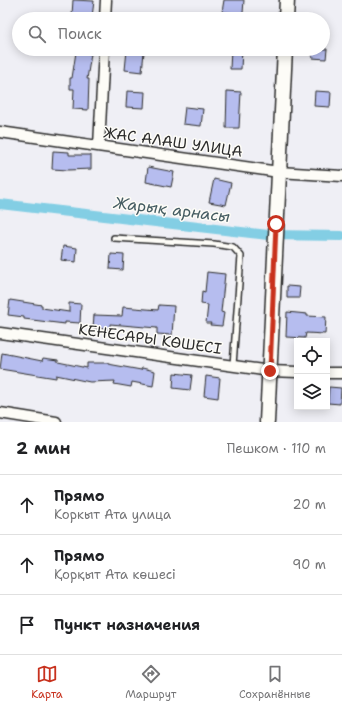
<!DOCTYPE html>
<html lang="ru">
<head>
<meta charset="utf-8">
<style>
	:root { --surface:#fff; --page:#f6f6f6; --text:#202124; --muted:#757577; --line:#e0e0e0; --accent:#c8321e }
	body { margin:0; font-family:"Shantell Sans",sans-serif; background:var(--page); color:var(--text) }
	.controls { position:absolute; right:12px; bottom:12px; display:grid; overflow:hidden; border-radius:0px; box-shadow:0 2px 10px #0003 }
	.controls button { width:36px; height:36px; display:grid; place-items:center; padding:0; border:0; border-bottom:1px solid var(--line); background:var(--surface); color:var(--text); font:20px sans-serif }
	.stop { position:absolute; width:12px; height:12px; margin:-9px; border:3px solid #c8321e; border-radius:50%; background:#fff }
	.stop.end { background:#c8321e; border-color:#fff; box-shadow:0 1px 4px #0008 }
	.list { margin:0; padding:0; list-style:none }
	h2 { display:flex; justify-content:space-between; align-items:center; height:52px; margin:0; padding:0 16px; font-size:17px }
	h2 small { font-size:13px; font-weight:400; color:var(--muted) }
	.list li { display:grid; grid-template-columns:26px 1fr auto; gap:12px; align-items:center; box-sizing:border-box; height:60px; padding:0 16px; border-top:1px solid var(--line) }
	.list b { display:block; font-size:15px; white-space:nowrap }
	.list p { margin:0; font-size:13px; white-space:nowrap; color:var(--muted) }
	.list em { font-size:13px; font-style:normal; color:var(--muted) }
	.icon { flex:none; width:22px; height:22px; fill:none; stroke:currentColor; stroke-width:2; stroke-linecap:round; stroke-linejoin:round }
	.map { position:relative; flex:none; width:342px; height:422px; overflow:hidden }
	.search { position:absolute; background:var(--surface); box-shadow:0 2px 10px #0003; left:12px; right:12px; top:12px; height:44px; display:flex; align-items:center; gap:10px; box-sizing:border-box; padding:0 14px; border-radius:22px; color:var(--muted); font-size:15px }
	.sheet { height:232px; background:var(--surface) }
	nav { display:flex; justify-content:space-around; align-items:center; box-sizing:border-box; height:56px; border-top:1px solid var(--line); background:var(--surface); font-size:11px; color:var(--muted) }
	nav a { display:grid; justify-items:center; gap:2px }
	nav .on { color:var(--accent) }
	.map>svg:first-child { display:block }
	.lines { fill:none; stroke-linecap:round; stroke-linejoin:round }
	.canal { stroke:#83cee4; stroke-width:10 }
	.building { fill:#b6bdef; stroke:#2b2b2b }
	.lane-casing { stroke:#2b2b2b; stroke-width:8 }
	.street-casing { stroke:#2b2b2b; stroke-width:13 }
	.secondary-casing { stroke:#2b2b2b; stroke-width:17 }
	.lane { stroke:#fdfcf7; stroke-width:5 }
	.street { stroke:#fdfcf7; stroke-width:10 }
	.secondary { stroke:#fdfcf7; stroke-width:14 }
	.route { stroke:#c8321e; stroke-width:5 }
	.labels { text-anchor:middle; stroke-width:3; stroke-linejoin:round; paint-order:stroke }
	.street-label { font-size:15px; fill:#2b2b2b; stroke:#fdfcf7 }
	.water-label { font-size:16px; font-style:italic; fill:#455c62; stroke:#fdfcf7 }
</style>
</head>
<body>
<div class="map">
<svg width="342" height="422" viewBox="0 0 342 422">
	<rect width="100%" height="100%" fill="#efeff5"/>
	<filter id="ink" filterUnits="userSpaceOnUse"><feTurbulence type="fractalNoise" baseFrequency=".025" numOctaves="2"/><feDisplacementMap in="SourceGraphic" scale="8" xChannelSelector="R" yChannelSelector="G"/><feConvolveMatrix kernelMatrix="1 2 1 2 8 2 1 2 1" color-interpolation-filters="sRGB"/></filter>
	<g filter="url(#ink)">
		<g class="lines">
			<path class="canal" d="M0 204 268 235 342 236"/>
		</g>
		<path class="building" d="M73 0 94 1 92 17 72 15Z
			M224 0H244L243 13 222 12Z
			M231 49H242L241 69H230Z
			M312 49H327L326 59 312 58Z
			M127 50 144 52 142 72 125 70Z
			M76 52 91 54 87 79H89L88 110 73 109 74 89H70V78H72Z
			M127 91 145 92 144 108 126 107Z
			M227 91 241 92 239 128H226Z
			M315 91 331 92 330 107 314 106Z
			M185 107 203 109 201 126 183 124Z
			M53 151 69 152V155H91V169L68 170 52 169Z
			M148 167 174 172 171 187 146 182Z
			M214 179 231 183 226 205 209 202Z
			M63 246 77 248 76 262 61 260Z
			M111 254 124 255 123 270 110 269Z
			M207 272 225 274 221 312 224 313 222 326 210 325 211 323H206L208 305 201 304 202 291 205 292Z
			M287 286 300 287 299 298H287Z
			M10 300 42 305V308L69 312V303L81 304 80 323 65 322V324L24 319V317L8 315Z
			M159 305 174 306 172 335 157 334V328L110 324V329L93 328 94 315 122 316 123 307 158 310Z
			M287 312 307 314V316L326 317 325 334 306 333 305 338 286 337Z
			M2 353 42 361 43 358 58 360V362L87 368V363H108V364L141 370 142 368 155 371 153 386 132 382 131 387 114 384 115 381 90 382 56 375V378L0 369Z
			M174 373 192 375 190 390 173 388Z
			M206 376 220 378 218 398 204 396Z
			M329 387 341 388 340 404 328 403Z"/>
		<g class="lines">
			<g class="lane-casing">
				<path id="lane" d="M114 238 214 244 233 247 241 256 233 365"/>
			</g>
			<g class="street-casing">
				<path id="street" d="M105 19 106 0
					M0 132 279 172 342 176
					M99 146 104 49
					M0 333 270 371 297 372
					M327 373H342
					M0 413 56 422"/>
			</g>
			<g class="secondary-casing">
				<path id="secondary" d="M286 19 287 0
					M267 422 285 49"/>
			</g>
			<use href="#lane" class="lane"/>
			<use href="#street" class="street"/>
			<use href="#secondary" class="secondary"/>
		</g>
	</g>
	<g class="lines" filter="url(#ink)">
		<path class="route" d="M270 371 276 224"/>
	</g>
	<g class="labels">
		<g class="street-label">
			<text transform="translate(173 142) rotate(8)" y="5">ЖАС АЛАШ УЛИЦА</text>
			<text transform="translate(150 339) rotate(8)" y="5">КЕНЕСАРЫ КӨШЕСІ</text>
		</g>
		<g class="water-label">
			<text transform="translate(172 209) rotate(7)" y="6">Жарық арнасы</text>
		</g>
	</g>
</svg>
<div class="controls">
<button><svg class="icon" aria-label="locate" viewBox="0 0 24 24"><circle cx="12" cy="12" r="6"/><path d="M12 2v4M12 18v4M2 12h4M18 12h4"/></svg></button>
<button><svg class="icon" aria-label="layers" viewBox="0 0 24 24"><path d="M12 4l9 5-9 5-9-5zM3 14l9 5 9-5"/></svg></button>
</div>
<div class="stop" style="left:276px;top:224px"></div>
<div class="stop end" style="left:270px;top:371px"></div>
<div class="search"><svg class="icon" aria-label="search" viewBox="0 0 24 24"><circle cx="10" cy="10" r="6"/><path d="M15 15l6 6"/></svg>Поиск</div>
</div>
<section class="sheet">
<h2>2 мин<small>Пешком · 110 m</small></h2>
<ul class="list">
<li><svg class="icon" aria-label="ahead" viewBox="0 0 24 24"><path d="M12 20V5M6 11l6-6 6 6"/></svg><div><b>Прямо</b><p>Коркыт Ата улица</p></div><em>20 m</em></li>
<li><svg class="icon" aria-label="ahead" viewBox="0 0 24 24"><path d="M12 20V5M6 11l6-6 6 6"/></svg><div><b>Прямо</b><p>Қорқыт Ата көшесі</p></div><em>90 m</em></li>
<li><svg class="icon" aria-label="arrive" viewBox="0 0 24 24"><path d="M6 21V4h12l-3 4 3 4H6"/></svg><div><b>Пункт назначения</b></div></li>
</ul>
</section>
<nav>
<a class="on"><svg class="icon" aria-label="map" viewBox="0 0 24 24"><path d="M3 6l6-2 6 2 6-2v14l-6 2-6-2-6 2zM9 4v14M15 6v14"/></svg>Карта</a>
<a><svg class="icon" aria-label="directions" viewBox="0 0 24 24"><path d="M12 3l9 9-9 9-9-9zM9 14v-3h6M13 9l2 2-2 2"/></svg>Маршрут</a>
<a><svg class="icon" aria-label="saved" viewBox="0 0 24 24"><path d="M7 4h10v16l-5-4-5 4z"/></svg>Сохранённые</a>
</nav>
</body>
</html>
